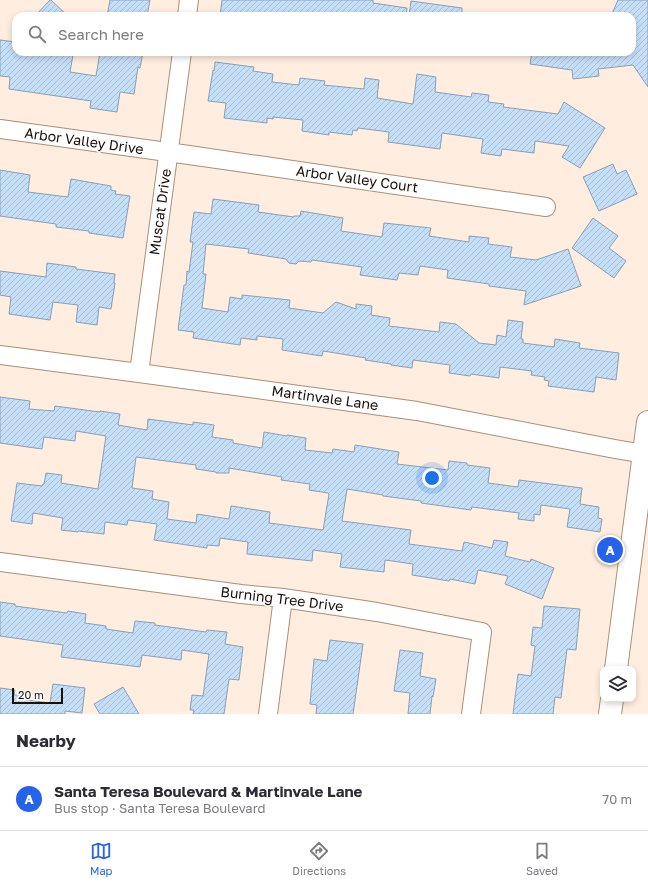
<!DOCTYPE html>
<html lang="en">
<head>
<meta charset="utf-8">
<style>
	:root { --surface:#fff; --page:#f2f2f3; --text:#2b2b33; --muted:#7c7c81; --line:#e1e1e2; --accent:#2563eb }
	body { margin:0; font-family:"Golos Text",sans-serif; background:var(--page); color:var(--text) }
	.controls { position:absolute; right:12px; bottom:12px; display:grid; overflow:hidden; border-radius:8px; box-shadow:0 2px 6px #0003 }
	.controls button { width:36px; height:36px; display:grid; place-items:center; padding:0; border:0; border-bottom:1px solid var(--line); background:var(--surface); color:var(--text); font:20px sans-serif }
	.scale { position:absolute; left:12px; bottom:10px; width:51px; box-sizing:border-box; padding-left:4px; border:2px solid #1a1008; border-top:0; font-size:11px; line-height:14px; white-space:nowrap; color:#1a1008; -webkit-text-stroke:3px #fefefe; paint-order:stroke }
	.you { position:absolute; left:432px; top:478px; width:14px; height:14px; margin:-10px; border:3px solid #fff; border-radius:50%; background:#1a73e8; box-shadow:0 0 0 6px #1a73e833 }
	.badge { display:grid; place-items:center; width:26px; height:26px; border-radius:50%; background:var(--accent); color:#fff; font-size:13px; font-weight:700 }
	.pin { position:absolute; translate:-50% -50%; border:2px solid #fff; box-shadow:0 1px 4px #0006 }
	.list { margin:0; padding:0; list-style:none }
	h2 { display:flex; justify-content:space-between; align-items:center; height:52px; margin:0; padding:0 16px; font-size:17px }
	h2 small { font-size:13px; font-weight:400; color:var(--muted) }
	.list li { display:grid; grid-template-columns:26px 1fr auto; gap:12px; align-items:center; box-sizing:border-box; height:64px; padding:0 16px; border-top:1px solid var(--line) }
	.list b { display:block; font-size:15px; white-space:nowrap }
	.list p { margin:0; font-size:13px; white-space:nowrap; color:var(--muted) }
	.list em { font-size:13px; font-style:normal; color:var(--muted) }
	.icon { flex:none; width:22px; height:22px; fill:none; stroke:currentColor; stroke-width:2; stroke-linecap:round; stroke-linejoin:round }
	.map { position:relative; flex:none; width:648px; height:714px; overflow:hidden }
	.search { position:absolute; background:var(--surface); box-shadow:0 2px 6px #0003; left:12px; right:12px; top:12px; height:44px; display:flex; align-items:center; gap:10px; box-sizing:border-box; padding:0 14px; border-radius:12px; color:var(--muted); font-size:15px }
	.sheet { height:116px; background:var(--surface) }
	nav { display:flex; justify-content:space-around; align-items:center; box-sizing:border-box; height:56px; border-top:1px solid var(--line); background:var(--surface); font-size:11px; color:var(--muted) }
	nav a { display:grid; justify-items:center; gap:2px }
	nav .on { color:var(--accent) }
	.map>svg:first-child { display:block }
	.building { fill:url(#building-hatch); stroke:#879fb7; fill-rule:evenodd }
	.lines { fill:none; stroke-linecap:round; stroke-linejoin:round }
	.street-casing { stroke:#a98f78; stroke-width:20 }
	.secondary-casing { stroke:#a98f78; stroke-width:24 }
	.street { stroke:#fff; stroke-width:18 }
	.secondary { stroke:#fff; stroke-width:22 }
	.labels { text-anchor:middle; stroke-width:3; stroke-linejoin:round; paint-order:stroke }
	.street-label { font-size:14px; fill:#1a1008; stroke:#fefefe }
</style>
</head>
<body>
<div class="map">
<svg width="648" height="714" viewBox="0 0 648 714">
	<defs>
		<pattern id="building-hatch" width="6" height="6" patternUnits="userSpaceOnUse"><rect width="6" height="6" fill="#c6dff9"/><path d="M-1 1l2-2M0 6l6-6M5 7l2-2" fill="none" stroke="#aabed4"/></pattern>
	</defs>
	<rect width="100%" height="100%" fill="#ffeedf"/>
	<path class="building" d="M50 0H51L68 16H35Z
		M110 0H150L147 16H107Z
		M222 0H373V3L407 8 406 16H220Z
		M618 0H648V87L633 65 598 69 599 76 573 79 572 70 530 64 532 52H632V16H611Z
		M411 1 462 8V16H409Z
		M0 40 16 42V52H25L52 56 53 53 73 55 70 72 96 76 100 52H143L140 68 138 67 134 94 120 92 117 112 90 108 91 101 9 89 10 77 0 76Z
		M215 62 254 67 253 71 273 74 272 82 299 85 300 78 325 81 324 85 364 89 365 78 379 80 377 98 413 104 417 74 436 77 435 92 471 97 472 93 489 95 488 102 504 104 503 107 558 114 564 102 605 128 580 168 562 157 569 146 535 141 534 153 502 149 501 156 481 153 483 139 442 133 440 149 388 142 389 132 358 128 357 131 353 130 352 135 329 132V135L302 131 303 120 273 117V119L267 118V123L224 118 226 103 208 101 213 70 214 71Z
		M613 164 617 174 626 170 637 194 599 211 583 177Z
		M0 170 30 175 28 192 68 197 71 179 111 186V190L116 191 115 194 130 196 123 238 89 233V231L56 227V224L0 216Z
		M213 199 259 205 258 212 294 217V216H300L301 211 343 218 341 231 382 237 384 223 431 228 429 236 469 242V236L489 238 488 244 512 247 510 257 536 260 568 249 581 286 524 305 526 291 489 286V284L447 278 448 270 420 266 418 275 399 273 397 280 360 275 362 267 312 260 311 262 299 261 296 264 289 263 286 259 248 253 249 249 206 244 203 274H206L202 308 228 312 230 297 242 299V295L290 300 289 308 323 313 336 302 356 309V304L372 306 371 315 390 318 389 326 439 332 440 322 456 324 479 343 496 345 497 335 506 337 508 320 523 322 521 339H523V343L554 347 555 339 580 343 579 348 619 353 616 380 596 377 594 392 548 386 549 381 544 380 545 377 531 375 532 371 500 367 499 378 471 374 470 376 449 373 450 365 413 360 412 368 391 365V364L365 360 366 358 323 351 322 356 282 350 283 339 257 336V340L241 338 240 345 193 338 194 332 178 330 184 285H186L187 271 189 272 193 242H190L194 212 211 214Z
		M593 218 618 236 609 248 626 261 614 278 572 248Z
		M47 263 76 267V269L115 274 114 283H115L111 309 99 307 97 325 76 322 78 305 53 302 50 320 9 314 11 297 0 295V271L46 277Z
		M0 397 30 401 29 409 54 411 55 406 100 412V411L120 414 118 425 147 430 148 419 193 425V422L214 425 212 437 233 440V443L262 448 264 432 287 436V435L306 438 305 450 332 453 333 449 354 452 355 445 399 452 397 464 448 470 449 461 467 463V465L490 468 488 483 518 487 519 480 582 488 580 504 599 507 598 518 602 519 600 532 567 527 570 509 541 505 540 515 534 514V521L518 519 519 513 472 507 471 510 421 503V501L383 496V495L347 489 342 521 411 530 409 544 462 551 464 542 492 548 494 540 508 542 505 556 530 562 531 559 554 568 542 599 505 584 508 576 478 570 475 584 450 579 449 581 412 575 413 564 385 560 384 572 340 567 342 554 313 550 312 561 247 554 248 542 220 538 219 546 207 545V548L154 540 157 524 128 520 127 525 105 522 104 534 78 531V532L61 530 63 518 33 513 32 524 11 521 17 483 42 486 43 484H44L46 473 62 475 61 483 98 489 106 436 76 431 75 441 44 437 42 449 0 443ZM136 457 196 465V469L216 472V473H229V468L282 477 281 480 310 484 309 490 328 493 329 494 323 530 269 523 270 512 231 506 229 519 197 514 196 523 167 519 169 502 152 499 153 491 132 488Z
		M0 602 15 604V606L67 613 68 611 86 614 85 623 106 626V629L133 633 135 621 155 623V625L206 632 207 630 227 632 225 644 243 647 239 680 229 679 224 714H193L194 710H190L192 695 203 696 209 654 182 650 181 660 142 655 140 667 61 657 63 645 0 636Z
		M544 606 580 609 576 650 567 649 561 698 555 697 553 714H513L518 674 531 676 535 646 531 645 533 627 542 628Z
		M330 640 363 644 353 714H316L317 705 310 704 314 659 327 661Z
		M400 650 423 653 420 676 436 679 433 697 432 696 430 714H408L410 693 394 691Z
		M53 684 85 688 82 713 65 711V714H0V688L15 690 14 695H21L20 699 50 703Z
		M123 687 139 714H100L94 704Z"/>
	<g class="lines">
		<g class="street-casing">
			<path id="street" d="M187 16 189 0
				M0 129 189 155 546 207
				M0 355 139 373 417 411 615 449 644 454 648 453
				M139 373 182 52
				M0 562 241 594 283 598 377 612 482 632 471 714
				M268 714 283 598"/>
		</g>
		<g class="secondary-casing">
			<path id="secondary" d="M616 669 648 422
				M610 714 612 699"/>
		</g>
		<use href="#street" class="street"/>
		<use href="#secondary" class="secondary"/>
	</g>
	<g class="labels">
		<g class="street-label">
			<text transform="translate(84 141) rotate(8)" y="5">Arbor Valley Drive</text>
			<text transform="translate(357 179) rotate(8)" y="5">Arbor Valley Court</text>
			<text transform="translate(160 212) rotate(-82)" y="5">Muscat Drive</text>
			<text transform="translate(325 398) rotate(8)" y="5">Martinvale Lane</text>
			<text transform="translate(282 599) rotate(7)" y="5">Burning Tree Drive</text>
		</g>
	</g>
</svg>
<div class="controls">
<button><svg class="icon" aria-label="layers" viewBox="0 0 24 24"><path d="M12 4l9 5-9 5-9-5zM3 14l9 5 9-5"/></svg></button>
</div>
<div class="scale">20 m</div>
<div class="you"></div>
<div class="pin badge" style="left:610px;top:550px">A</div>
<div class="search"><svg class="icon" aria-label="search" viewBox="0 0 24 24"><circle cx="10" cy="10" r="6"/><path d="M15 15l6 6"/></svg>Search here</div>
</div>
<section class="sheet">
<h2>Nearby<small></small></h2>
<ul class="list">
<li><span class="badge">A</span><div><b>Santa Teresa Boulevard &amp; Martinvale Lane</b><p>Bus stop · Santa Teresa Boulevard</p></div><em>70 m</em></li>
</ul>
</section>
<nav>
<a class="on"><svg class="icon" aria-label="map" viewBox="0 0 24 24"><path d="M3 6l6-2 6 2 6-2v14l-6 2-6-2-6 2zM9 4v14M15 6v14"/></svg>Map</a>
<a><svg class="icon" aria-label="directions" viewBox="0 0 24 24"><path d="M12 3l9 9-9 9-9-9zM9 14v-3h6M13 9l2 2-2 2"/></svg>Directions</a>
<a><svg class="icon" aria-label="saved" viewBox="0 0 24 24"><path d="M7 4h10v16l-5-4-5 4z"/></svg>Saved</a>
</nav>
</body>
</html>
